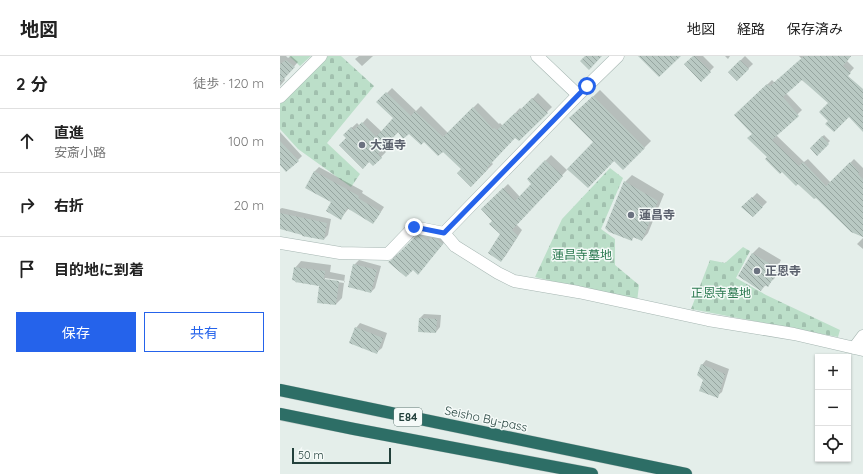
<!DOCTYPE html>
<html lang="ja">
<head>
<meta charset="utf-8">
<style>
	:root { --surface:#fff; --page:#f2f2f2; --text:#222; --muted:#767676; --line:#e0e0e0; --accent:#2563eb }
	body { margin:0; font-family:Quicksand,"Noto Sans JP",sans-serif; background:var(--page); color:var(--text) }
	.controls { position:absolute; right:12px; bottom:12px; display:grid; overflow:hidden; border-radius:0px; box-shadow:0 1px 3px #0004 }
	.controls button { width:36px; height:36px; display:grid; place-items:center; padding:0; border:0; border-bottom:1px solid var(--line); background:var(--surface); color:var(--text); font:20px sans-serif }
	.scale { position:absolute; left:12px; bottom:10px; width:99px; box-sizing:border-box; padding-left:4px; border:2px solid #22403b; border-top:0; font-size:11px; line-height:14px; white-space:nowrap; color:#22403b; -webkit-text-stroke:3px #f5faf8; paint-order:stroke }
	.stop { position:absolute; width:12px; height:12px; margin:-9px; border:3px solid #2563eb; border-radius:50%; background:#fff }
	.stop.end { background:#2563eb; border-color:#fff; box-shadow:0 1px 4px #0008 }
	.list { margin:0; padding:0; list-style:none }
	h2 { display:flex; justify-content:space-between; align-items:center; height:52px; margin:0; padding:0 16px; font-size:17px }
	h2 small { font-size:13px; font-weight:400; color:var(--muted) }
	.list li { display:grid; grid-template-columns:26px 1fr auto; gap:12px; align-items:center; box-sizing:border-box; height:64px; padding:0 16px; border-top:1px solid var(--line) }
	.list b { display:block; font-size:15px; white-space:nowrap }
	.list p { margin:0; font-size:13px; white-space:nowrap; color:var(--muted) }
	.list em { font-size:13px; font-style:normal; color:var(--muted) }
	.actions { display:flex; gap:8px; padding:12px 16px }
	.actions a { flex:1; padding:9px 0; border:1px solid var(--accent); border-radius:0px; text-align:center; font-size:14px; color:var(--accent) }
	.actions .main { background:var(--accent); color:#fff }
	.icon { flex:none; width:22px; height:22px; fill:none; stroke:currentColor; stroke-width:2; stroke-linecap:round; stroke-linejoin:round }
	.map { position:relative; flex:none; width:583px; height:418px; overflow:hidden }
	header { display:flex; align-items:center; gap:24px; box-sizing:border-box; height:56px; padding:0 20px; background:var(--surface); border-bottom:1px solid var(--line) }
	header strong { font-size:19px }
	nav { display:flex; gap:22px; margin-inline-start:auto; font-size:14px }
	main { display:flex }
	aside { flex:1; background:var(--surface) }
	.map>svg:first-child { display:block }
	.cemetery { fill:url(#cemetery-stones) }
	.park { fill:#bcdfc9 }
	.shadow { fill:#0003; fill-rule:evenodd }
	.building { fill:url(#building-back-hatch) }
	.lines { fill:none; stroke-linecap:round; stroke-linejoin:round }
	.minor-casing { stroke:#a6b6b2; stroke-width:13 }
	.tertiary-casing { stroke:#a6b6b2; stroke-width:13 }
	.motorway-casing { stroke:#c1cac8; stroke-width:13 }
	.minor { stroke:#fff; stroke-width:12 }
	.tertiary { stroke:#fff; stroke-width:12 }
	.motorway { stroke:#2d6e66; stroke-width:12 }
	.route { stroke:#2563eb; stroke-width:5 }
	.worship-dot { fill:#6b7280; stroke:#f5faf8; stroke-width:1.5 }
	.labels { text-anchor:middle; stroke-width:3; stroke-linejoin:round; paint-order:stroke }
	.shield { fill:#f5faf8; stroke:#617874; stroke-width:1 }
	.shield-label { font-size:11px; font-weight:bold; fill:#22403b }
	.worship-label { font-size:12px; font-weight:bold; fill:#5b616d; stroke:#f5faf8; text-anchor:start }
	.park-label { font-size:12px; fill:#2b7950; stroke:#f5faf8 }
	.street-label { font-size:12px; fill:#22403b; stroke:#f5faf8 }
</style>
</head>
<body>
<header>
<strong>地図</strong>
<nav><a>地図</a><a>経路</a><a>保存済み</a></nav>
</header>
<main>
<aside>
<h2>2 分<small>徒歩 · 120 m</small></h2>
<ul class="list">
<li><svg class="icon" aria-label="ahead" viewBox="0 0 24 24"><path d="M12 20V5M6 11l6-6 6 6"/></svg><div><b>直進</b><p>安斎小路</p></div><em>100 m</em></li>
<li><svg class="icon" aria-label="right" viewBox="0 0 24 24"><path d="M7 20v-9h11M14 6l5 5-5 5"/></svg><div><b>右折</b></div><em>20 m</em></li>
<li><svg class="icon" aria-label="arrive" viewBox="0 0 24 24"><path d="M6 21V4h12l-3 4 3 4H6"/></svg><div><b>目的地に到着</b></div></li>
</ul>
<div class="actions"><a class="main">保存</a><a>共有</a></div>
</aside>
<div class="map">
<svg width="583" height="418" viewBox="0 0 583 418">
	<defs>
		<pattern id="cemetery-stones" width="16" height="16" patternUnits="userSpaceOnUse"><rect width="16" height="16" fill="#bcdfc9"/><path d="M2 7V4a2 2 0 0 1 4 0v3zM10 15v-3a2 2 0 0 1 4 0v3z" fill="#a1c0ae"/></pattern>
		<pattern id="building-back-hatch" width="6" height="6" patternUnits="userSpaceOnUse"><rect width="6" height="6" fill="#b9c9c3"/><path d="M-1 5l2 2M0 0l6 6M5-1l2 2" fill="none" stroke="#96a5a0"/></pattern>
	</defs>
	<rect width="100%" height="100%" fill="#e4eeea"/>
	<path class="cemetery" d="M48 0H61L94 30 47 87 80 118 71 131 18 93 0 73V48Z
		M330 112 343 122 321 173 335 183V209L359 229 357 246 255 221 282 163Z
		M463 191 470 195 456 222 486 239 560 274 558 281 411 253 430 204 445 207Z"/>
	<path class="park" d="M9 0H31L20 10Z"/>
	<path class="shadow" d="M0 0H6L8 2 11 0 18 6 4 22 5 24 0 30Z
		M79 0H93L82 10 75 3Z
		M414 0H423L434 11 421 24Z
		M445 0H450L448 3Z
		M465 0 473 8 457 23 449 16Z
		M519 0H571L567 5 574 12 564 23 579 49 549 65V47L522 23 506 37 522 54 496 79 524 106 528 103 551 127 574 103 583 112V180L488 101 473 78 456 59 492 24 495 27 522 3Z
		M112 32 136 55 141 50 168 77 198 47 219 68 220 67 223 70 240 52 242 54 258 37 272 51 239 84 236 80 211 106 213 108 191 130 182 113 163 94 129 77 119 75 103 93 106 96 93 109 64 79 77 67 80 70 87 62 102 76 115 62 98 46Z
		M320 34 371 85 343 113 291 62Z
		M0 76 22 100 18 104 0 108Z
		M544 79 550 85 537 98 531 92Z
		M271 99 287 114 236 168 242 174 226 199 221 205 222 178 213 165 202 153 228 128 240 141 253 128 248 123Z
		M39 111 83 135 82 137 104 151 97 162 93 167 69 152 61 162 53 145 34 116Z
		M352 119 384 138 368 177 362 184 354 181 351 184 326 172 345 126Z
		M477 137 487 146 473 160 463 151Z
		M2 152 51 163 48 179 44 183 0 172V153Z
		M144 173 169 181 138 217 133 213 110 206 116 199 121 197Z
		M583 182V193L577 188Z
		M479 191 501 204 497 212 500 214 494 223 481 233 459 220 473 197Z
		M79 204 101 210 95 232 91 236 74 209Z
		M21 205 51 209 50 216 65 219 62 242 56 248 40 229 17 224 15 212ZM45 222 65 225 64 227 45 224Z
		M144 258 161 259 160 271 156 276 139 275 140 262Z
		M80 267 107 277 102 292 97 296 76 272Z
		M426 304 449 313 442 336 437 340 424 324 422 309Z"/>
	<path class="building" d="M305 0H322L309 14 300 5Z
		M358 0H401L379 21Z
		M413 0H415L431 16 421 26 404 8Z
		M524 0H571L563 10 571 17 568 20 583 33V76L569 61 554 76 545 68 548 65 539 56 548 47 522 24 503 41 519 60 492 84 519 110 523 106 546 130 570 106 579 116 578 118 583 123V181L571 176 536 142 534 143 518 128 516 130 502 116 500 118 485 103 487 101 467 82 472 78 454 59 487 28 490 30Z
		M6 4 15 11 0 27V8Z
		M460 4 469 13 457 25 448 16Z
		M106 36 131 60 135 55 163 81 193 51 213 73 214 72 217 74 235 57 236 58 252 42 268 57 239 85 235 82 207 112 208 113 191 131 177 117 181 113 163 96 158 100 144 86 141 89 129 78 123 83 118 76 98 98 102 102 93 110 89 106 83 113 59 89 66 82 63 79 71 71 74 74 82 66 96 81 113 62 96 46Z
		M313 40 365 92 343 114 334 105 308 132 287 113 313 86 289 62Z
		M542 80 549 88 537 100 530 92Z
		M0 85 19 105 6 116 0 109Z
		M265 104 283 120 232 174 238 180 221 206 208 197 220 178 209 168 212 165 201 153 223 132 235 145 251 128 247 123Z
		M34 115 79 140 78 142 101 156 93 168 67 152 61 164 46 155 51 146 25 132Z
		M344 125 378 145 362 185 353 181 352 185 329 176 325 172Z
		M472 141 483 151 473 161 461 151Z
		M0 157 47 167 44 184 22 180V179L0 173Z
		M137 179 141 180 148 185 150 182 157 183 163 188 138 219 133 214 126 221 108 206 113 203Z
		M472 197 495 211 491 219 494 221 488 231 485 229 481 235 458 220Z
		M73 208 97 214 91 237 68 231Z
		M14 211 45 215 44 223 59 225 56 249 37 247 39 230 15 226 16 225 12 224Z
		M139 262 157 263 156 277 138 276Z
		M75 271 103 282 97 298 69 287Z
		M421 308 445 318 438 342 419 335 423 324 417 319Z"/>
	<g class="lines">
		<g class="minor-casing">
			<path id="minor" d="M0 41 41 0
				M0 187 60 197 108 198 134 171 164 177 175 190 218 217 234 225 298 236 428 264 514 278 583 294
				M574 292 583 280"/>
		</g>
		<g class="tertiary-casing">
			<path id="tertiary" d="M257 0 298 39
				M164 177 298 39 338 0"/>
		</g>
		<g class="motorway-casing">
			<path id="motorway" d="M0 334 406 418
				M0 358 74 373 312 418"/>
		</g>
		<use href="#minor" class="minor"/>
		<use href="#tertiary" class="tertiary"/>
		<use href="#motorway" class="motorway"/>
	</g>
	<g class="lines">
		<path class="route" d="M134 171 164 177 307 30"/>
	</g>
	<g class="worship-dot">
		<circle cx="82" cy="89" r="4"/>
		<circle cx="351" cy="159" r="4"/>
		<circle cx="477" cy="215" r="4"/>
	</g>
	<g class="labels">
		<rect class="shield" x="114" y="352" width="28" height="18" rx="3"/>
		<g class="shield-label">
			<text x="128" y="365">E84</text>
		</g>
		<g class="worship-label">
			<text x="90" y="93">大蓮寺</text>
			<text x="359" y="163">蓮昌寺</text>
			<text x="485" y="219">正恩寺</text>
		</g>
		<g class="park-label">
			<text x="302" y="203">蓮昌寺墓地</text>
			<text x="441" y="241">正恩寺墓地</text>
		</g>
		<g class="street-label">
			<text transform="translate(206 363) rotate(12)" y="4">Seisho By-pass</text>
		</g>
	</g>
</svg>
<div class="controls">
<button>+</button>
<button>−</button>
<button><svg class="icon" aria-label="locate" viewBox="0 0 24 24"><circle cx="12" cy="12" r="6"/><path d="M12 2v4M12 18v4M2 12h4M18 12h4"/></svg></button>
</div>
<div class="scale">50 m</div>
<div class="stop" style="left:307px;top:30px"></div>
<div class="stop end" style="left:134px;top:171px"></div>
</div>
</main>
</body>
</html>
